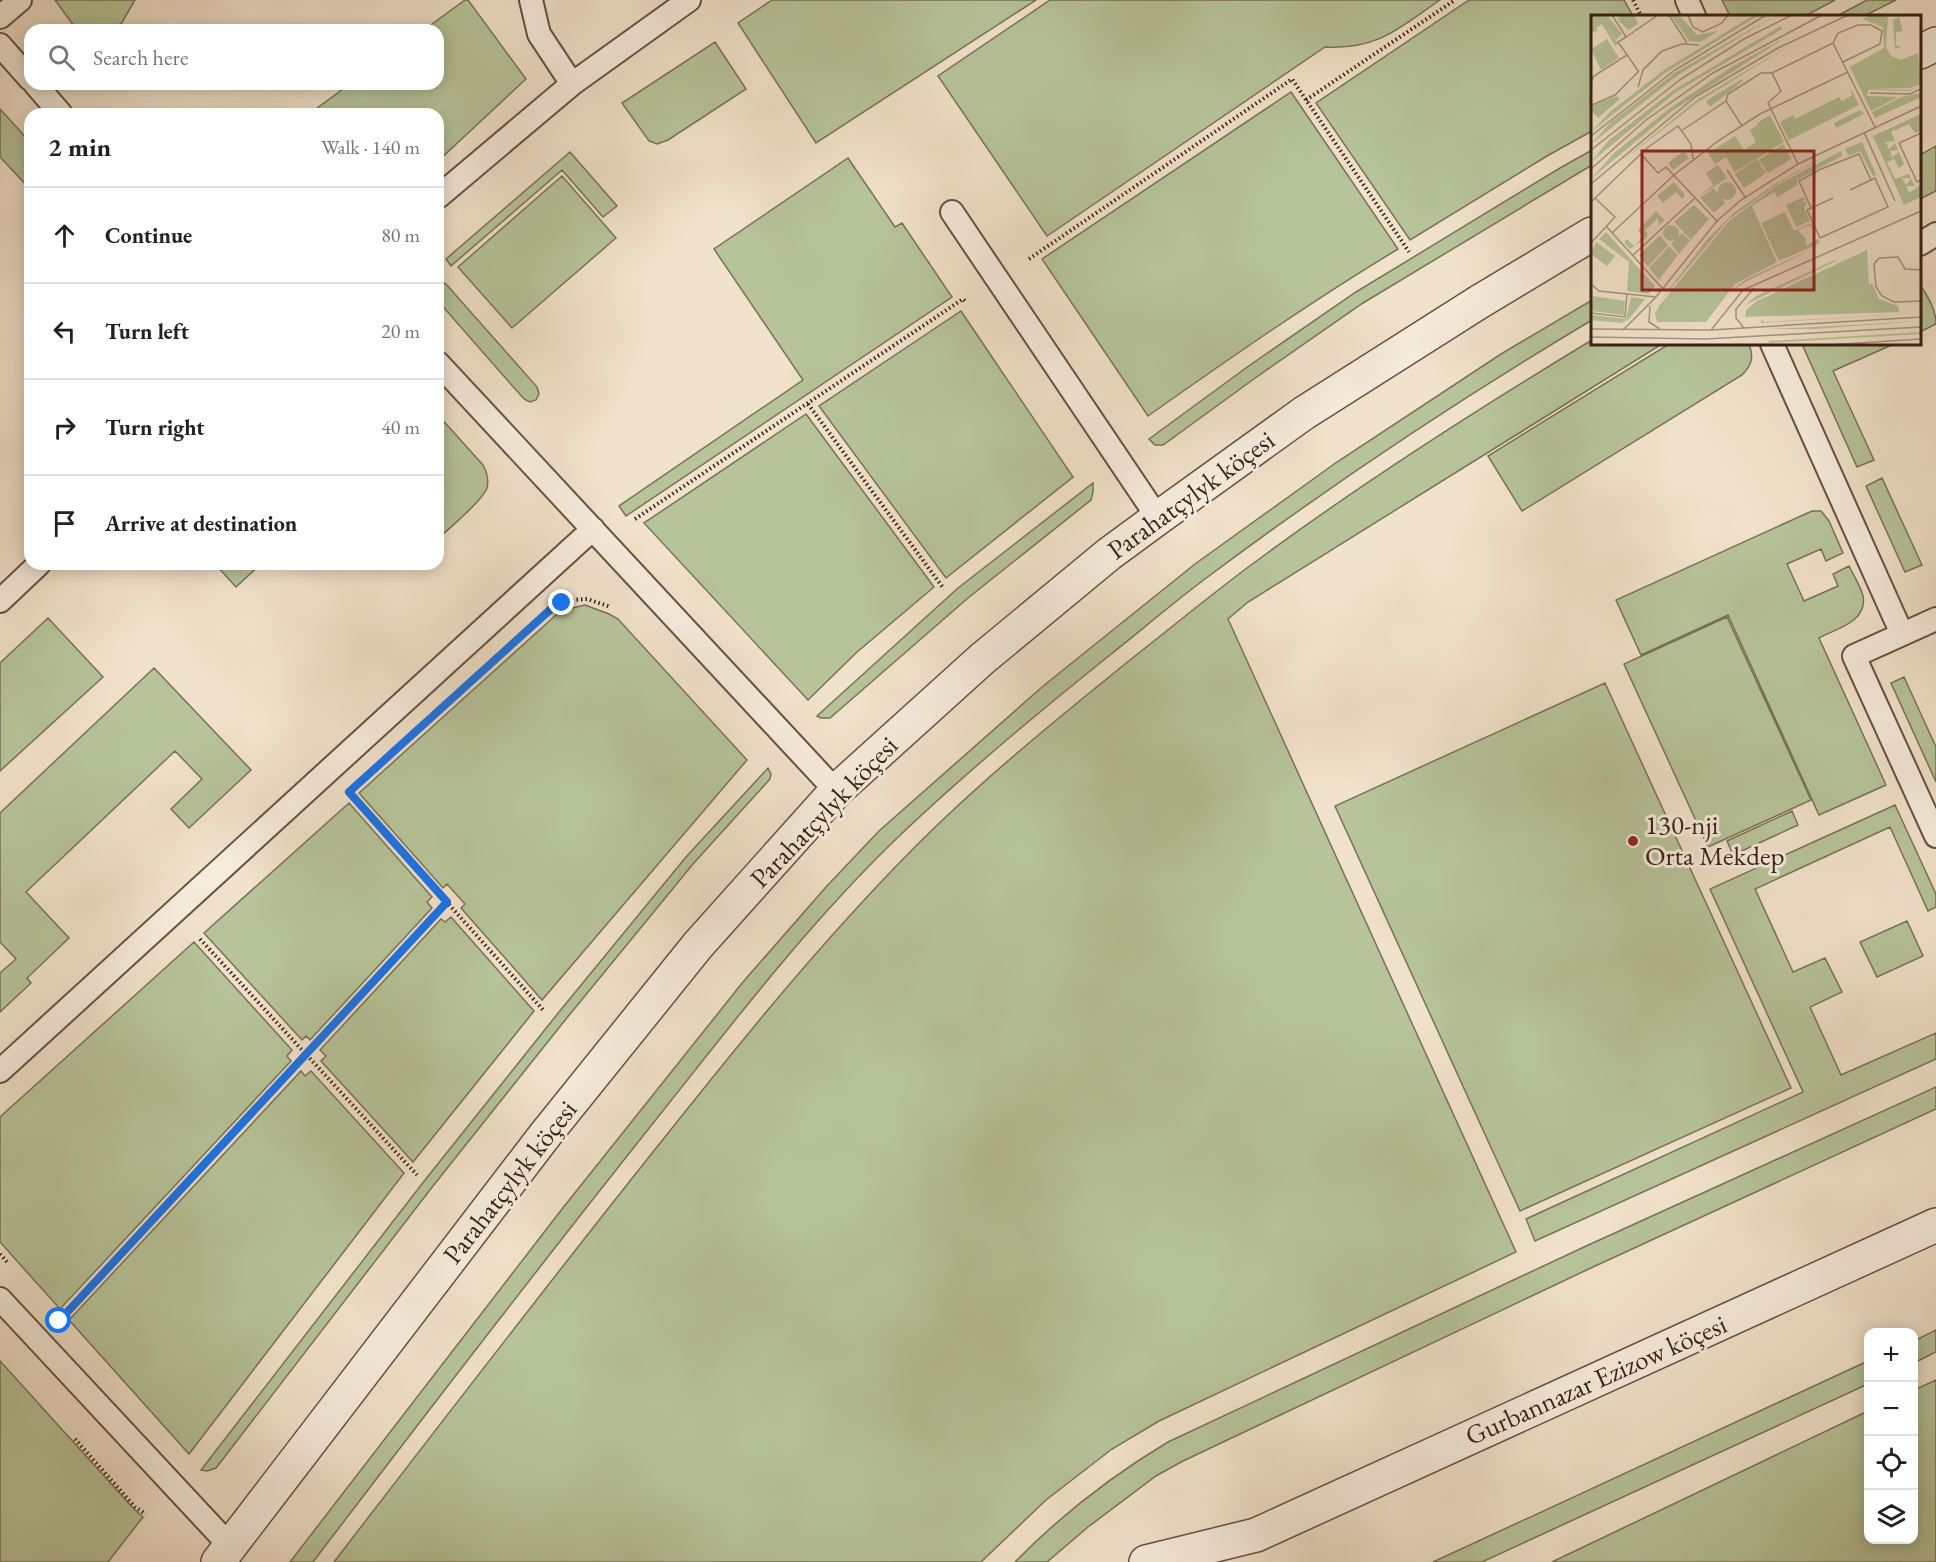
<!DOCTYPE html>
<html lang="en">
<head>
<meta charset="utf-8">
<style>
	:root { --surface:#fff; --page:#f2f2f2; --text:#202124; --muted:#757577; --line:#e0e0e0 }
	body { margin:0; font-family:"EB Garamond",serif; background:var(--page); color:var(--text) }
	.controls { position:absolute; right:18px; bottom:18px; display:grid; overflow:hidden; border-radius:12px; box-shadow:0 3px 15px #0003 }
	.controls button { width:54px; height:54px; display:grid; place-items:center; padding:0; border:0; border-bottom:2px solid var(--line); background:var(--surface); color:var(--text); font:30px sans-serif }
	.stop { position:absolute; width:18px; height:18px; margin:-14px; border:4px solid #1a73e8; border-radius:50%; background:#fff }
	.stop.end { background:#1a73e8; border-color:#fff; box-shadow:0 2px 6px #0008 }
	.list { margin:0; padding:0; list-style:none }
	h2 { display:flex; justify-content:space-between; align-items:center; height:78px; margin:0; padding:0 24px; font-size:26px }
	h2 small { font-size:20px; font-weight:400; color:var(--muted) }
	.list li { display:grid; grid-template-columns:39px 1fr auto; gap:18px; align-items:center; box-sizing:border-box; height:96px; padding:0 24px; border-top:2px solid var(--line) }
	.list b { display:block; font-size:22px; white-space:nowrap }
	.list em { font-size:20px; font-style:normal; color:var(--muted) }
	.icon { flex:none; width:33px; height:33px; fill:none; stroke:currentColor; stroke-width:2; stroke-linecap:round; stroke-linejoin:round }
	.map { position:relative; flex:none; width:1936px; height:1562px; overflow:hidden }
	.search { position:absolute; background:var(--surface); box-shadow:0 3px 15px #0003; left:24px; top:24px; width:420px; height:66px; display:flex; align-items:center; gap:15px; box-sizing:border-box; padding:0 21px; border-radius:18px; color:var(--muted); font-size:22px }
	.panel { position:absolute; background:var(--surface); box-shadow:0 3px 15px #0003; left:24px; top:108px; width:420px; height:462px; border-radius:18px }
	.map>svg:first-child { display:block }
	.green { fill:#b7c49a; stroke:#787258; stroke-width:1.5 }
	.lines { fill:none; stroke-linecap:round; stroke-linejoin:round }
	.lane-casing { stroke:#675042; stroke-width:26 }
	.street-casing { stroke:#675042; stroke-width:36 }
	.path { stroke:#391f15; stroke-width:4; stroke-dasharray:1.5 3; stroke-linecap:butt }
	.lane { stroke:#f6ecdd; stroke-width:22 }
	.street { stroke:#f6ecdd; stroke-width:33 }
	.route { stroke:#1a73e8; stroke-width:8 }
	.poi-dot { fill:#8f2418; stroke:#f6ecdd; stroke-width:2 }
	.labels { text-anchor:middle; stroke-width:6; stroke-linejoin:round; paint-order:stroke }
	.street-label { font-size:27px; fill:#391f15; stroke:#f6ecdd }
	.poi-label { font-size:27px; fill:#391f15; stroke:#f6ecdd; text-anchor:start }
	.inset-road { fill:none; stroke:#a79482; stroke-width:1.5 }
	.view { fill:#8f2418; fill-opacity:0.15; stroke:#8f2418; stroke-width:3 }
	.inset-edge { fill:none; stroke:#391f15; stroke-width:3 }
</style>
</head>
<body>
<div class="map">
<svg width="1936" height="1562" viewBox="0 0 1936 1562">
	<rect width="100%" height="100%" fill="#f1e2cb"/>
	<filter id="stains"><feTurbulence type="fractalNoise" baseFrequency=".00333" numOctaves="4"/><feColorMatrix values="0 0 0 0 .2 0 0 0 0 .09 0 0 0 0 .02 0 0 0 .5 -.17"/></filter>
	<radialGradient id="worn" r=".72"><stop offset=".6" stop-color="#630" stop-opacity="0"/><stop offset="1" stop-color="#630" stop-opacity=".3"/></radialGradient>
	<path class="green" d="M55 0H135L121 24 125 30H77Z
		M465 0H468L526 79 438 161V114H309L350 84H438V30H424Z
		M772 0H1036L816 143 738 23Z
		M1050 0H1440C1399 28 1378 50 1325 47L1047 236 938 76Z
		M1469 0H1624L1633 16H1592V131L1547 156 1410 240 1316 103Z
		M1722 0H1835L1805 16H1730Z
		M1867 0H1896L1864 16H1837Z
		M715 42 746 89 668 140 657 144 649 141 622 103Z
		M1291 92 1398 249C1312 301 1230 358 1148 416L1042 259Z
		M0 109 30 142V189L0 157Z
		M1936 146V191L1920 199V155Z
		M1592 150V165L1363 303 1258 376 1163 445H1155L1149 439 1250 365 1356 292 1560 168Z
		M570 152 617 206 603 217 562 170 451 266 446 259Z
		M848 158 895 227 902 223 952 297 626 516 619 506 803 380 714 249Z
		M562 176 616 238 512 328 458 267Z
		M440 281 446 284 537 387 539 394 536 400 530 402 524 399 438 301V282Z
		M1920 285C1928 296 1936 310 1936 324L1920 332Z
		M1592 300V320C1460 399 1332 484 1209 576 1175 601 1143 629 1110 655 1035 715 960 777 891 844 807 926 735 1020 662 1112 544 1260 428 1411 313 1562H290L562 1209 743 982 826 887 879 831 1042 687 1195 564 1337 462 1501 354Z
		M961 311 1073 477 946 578 819 406Z
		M1592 340V344H1662L1248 602 1228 619 1516 1252 1159 1421 1112 1449 1046 1500 981 1562H334C437 1428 540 1294 645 1162 730 1055 815 948 911 851 977 784 1052 723 1125 664 1167 631 1208 597 1251 565 1360 484 1476 410 1592 340Z
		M1669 344H1749C1754 357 1752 365 1742 375L1522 511 1488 456Z
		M1802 344H1894L1833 371 1874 460 1857 467Z
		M806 414 934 587 856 653 808 700 644 523Z
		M438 415 483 465C487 472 489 479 487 488 483 500 452 526 441 536L438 532Z
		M1882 478 1922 565 1905 572 1866 486Z
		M1093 483V492L1091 500 968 598 830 718H821L817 716 958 588Z
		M1812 511H1821L1829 521 1843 553 1826 561 1821 549 1787 564 1804 601 1838 586 1833 574 1849 566C1854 576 1861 587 1863 596 1868 622 1835 629 1819 638L1886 785 1819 815 1728 615 1641 655 1616 600Z
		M215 564H261L236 587Z
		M585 605 609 614 618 619 747 760 542 1000 461 908 465 904 447 884 443 888 359 793 556 615 564 610Z
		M1727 617 1811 800 1708 847 1624 664Z
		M48 618 103 677 0 771V663Z
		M154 668 251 770 189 828 171 809 202 779 175 751 26 892 69 938 27 978 31 983 0 1012V973L16 959 0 942V813Z
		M1904 677 1936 747V782L1891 683Z
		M1605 683 1791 1088 1520 1211 1335 806Z
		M768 768 771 774 770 779 693 864 566 1019 433 1186 216 1468 207 1471 201 1470 425 1180 559 1012 686 857Z
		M349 803 432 897 427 902 432 908 310 1040 306 1036 302 1040 204 933Z
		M1895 805 1936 894V907L1928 911 1890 827 1755 889 1793 972 1825 958 1842 992 1810 1007 1841 1075 1936 1033V1059L1535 1241 1526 1219 1803 1092 1710 889Z
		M1792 811 1798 825 1733 855 1727 841Z
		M451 917 534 1011 413 1162 321 1061 326 1056 320 1050 441 919 445 922Z
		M1907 921 1923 956 1877 977 1860 942Z
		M194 942 292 1050 287 1056 291 1061 60 1309 0 1242V1117Z
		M301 1071 305 1076 311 1071 404 1173 189 1454 69 1320Z
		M1936 1087V1109L1593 1267 1181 1462 1156 1476 1088 1527 1047 1562H1015C1060 1516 1113 1475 1168 1442L1584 1247Z
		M1936 1330V1352L1914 1363V1341Z
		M0 1361 134 1509 143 1517 108 1562H0Z
		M1868 1361V1384L1482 1562H1433Z
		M1936 1380V1562H1552L1868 1411V1540H1914V1390Z"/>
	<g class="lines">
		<g class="lane-casing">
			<path id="lane" d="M531 0 539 34 572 84
				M1687 0 1694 16
				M0 17 20 0
				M0 45 30 79
				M35 84 61 114
				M438 197 572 84 689 0
				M952 212 1158 518
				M1920 244 1936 234
				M1772 344 1902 634
				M438 363 836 791
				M0 601 39 564
				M1936 619 1854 656 1936 836
				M0 1071 593 529
				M0 1299 231 1547"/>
		</g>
		<g class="street-casing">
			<path id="street" d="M1920 52 1936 44
				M218 1562 545 1135 698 945 836 791 982 659 1109 554 1158 518 1304 413 1479 302 1592 234
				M1146 1562 1256 1535 1936 1225"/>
		</g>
		<path class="path" d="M1633 0 1641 16
			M1306 100 1455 0
			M1029 259 1292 79 1409 252
			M808 404 944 589
			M635 519 963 299 965 301
			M572 600 587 599 611 607
			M353 797 544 1011
			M200 939 417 1175
			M0 1254 7 1262
			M65 1314 447 902
			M75 1439 135 1507 146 1514"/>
		<use href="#lane" class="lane"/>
		<use href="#street" class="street"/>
	</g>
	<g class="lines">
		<path class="route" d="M59 1321 447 902 349 792 551 609 562 603"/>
	</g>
	<circle class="poi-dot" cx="1633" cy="841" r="6"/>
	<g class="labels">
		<g class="street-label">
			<text transform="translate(1191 495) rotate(-36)" y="9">Parahatçylyk köçesi</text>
			<text transform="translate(824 812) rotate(-46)" y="9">Parahatçylyk köçesi</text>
			<text transform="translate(510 1182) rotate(-52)" y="9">Parahatçylyk köçesi</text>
			<text transform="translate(1596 1380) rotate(-24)" y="9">Gurbannazar Ezizow köçesi</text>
		</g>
		<g class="poi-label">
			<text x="1645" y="834">130-nji<tspan x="1645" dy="31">Orta Mekdep</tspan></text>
		</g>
	</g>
	<g transform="translate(1591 15)">
		<rect width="330" height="330" fill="#f1e2cb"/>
		<path d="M0 0H16L31 19 25 25 15 11 27 29 24 31 11 9 5 13 7 16 1 17ZM31 0H43L47 9 37 15 26 4ZM80 0 90 2 106 20 127 16 110 27 98 26ZM163 0H168L74 58 0 117 20 96 73 55ZM185 0 87 60 0 129 21 106 85 57ZM280 0H297L295 32 300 41 310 45 327 38 330 69 319 73 276 74 319 75 330 71 319 76 277 75 276 81 307 82 280 96 259 52 293 33 292 12 271 4ZM308 2 312 16 305 17V30L310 32 304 34 302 5ZM190 11 191 14 85 77 0 147 18 125 83 75ZM195 22 81 96 0 164 23 138 79 93 142 51ZM16 24 28 43 10 55 0 34ZM199 30 107 87 26 150 106 85ZM151 64 152 66 119 92 115 86ZM259 72 268 90 198 125 189 107 202 100 204 104 248 82 251 86 261 80ZM330 78V82L284 103 281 97 310 82ZM26 81 29 84 7 103 0 95V91ZM269 95 273 99 245 113 243 108ZM330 99V116L324 118 318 109 300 117 304 126 295 127 298 134 304 128 307 135 299 136 301 142 308 137 313 149 308 153 303 144 296 147 304 164 318 159 320 163H311L315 170 320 164 324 171H315L318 178 330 170V182L313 190 282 121ZM179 100 193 127 144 157 135 142 124 149 117 138 144 121 153 135 165 127 159 115 166 110 168 113 166 108ZM271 127 285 160 282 161 269 136 258 141 254 134ZM192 129 200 144 177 158 168 145ZM248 133 186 169 137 205 63 294 117 223 144 197 185 168ZM93 136 98 143 82 155 77 148ZM250 136 251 141 206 165V170L187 182 183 177 161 191 186 247 144 269 115 307H66L64 299 68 291 138 206 186 170ZM166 144 175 158 153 173 144 159ZM127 150 136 163 107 182 122 170 115 158ZM127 176a9 9 0 1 1 18 0a9 9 0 1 1-18 0ZM83 167 94 180 91 184 85 177 72 188 66 181ZM123 173 134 188 123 198 109 183ZM212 182 215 185 210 187H216L213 193 219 206 205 212 195 190ZM103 190 118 204 100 225 83 207ZM65 196 74 205 68 210 67 203 54 215 57 219 54 224 39 234 33 227 36 224 43 231 52 222 47 215ZM194 197 203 216 220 208 224 217 219 210 207 215 215 224V231L227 224 229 228 188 246 170 208ZM72 218a8 8 0 1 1 16 0a8 8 0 1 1-16 0ZM15 217 64 271 58 279 36 276 38 247 8 224ZM91 218 99 226 88 239 80 229ZM69 220 77 230 57 252 48 240ZM5 227 24 241 16 251 0 239ZM230 230 156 266 139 277 155 264ZM78 231 87 240 68 265 58 253ZM276 235 278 270 281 268 288 284 307 291 308 297 154 302 155 295 166 286ZM244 245 245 246 154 290 165 281ZM2 281 34 286 33 300 0 296ZM40 282 54 284 38 304 30 308 0 305V300L35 304ZM314 299 170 308V305L174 307ZM330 306 224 314H177L224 312ZM330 317V319L178 328V326Z" fill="#b7c49a"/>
		<path class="inset-road" d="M21 0 35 22 67 0M78 0 96 28M97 0 102 12 112 17 131 8 137 0M35 22 27 27 48 57M242 28 247 18 267 10H280L291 16 289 29 252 47M181 58 242 28 284 112M0 67 3 61 36 40M47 72 52 55 71 36 91 29 108 30M279 78 319 79 330 74M1 90 24 80 47 57M151 111 135 86 137 79 170 58H181L190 76 177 88 207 149M90 116 135 86M273 117 304 186M330 118 308 128 326 167 330 165M0 121 84 55 175 0M0 135 90 64 153 24 201 0M50 139 67 158 75 152 126 206M0 154 55 105 122 58 231 0M136 155 154 182M0 169 104 82 187 33 257 0M4 183 56 133 87 111 100 129 102 144M242 183 216 195 229 223 297 192 284 163 259 175M0 187 4 183 24 202 0 228M220 193 208 166 230 154 268 139 280 165M15 211 72 274M21 218 83 160 127 126 169 99 257 57M41 241 104 183M330 255 314 254 307 242 288 243 283 249 285 272 291 281 303 287 330 286M0 269 8 276 65 282M59 291 58 307 69 314M0 298 34 302 36 279M153 313 145 303V294L163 273M0 314 120 315 330 302M120 315 152 275 330 196M31 316 65 282 126 206 150 185 207 149 330 91M0 322 114 324 330 312M237 330 330 324"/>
		<path class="view" d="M51 136H223V275H51Z"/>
		<rect width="330" height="330" class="inset-edge"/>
	</g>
	<rect width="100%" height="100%" filter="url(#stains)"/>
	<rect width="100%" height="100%" fill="url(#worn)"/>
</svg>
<div class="controls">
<button>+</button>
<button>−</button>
<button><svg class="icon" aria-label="locate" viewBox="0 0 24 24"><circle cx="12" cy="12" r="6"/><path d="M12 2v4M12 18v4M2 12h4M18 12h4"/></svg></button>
<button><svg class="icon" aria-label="layers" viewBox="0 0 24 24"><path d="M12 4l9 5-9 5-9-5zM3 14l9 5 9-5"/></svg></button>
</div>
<div class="stop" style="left:59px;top:1321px"></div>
<div class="stop end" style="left:562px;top:603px"></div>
<div class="search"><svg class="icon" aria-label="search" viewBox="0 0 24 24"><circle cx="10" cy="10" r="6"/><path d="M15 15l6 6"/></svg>Search here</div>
<section class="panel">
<h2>2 min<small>Walk · 140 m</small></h2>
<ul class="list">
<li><svg class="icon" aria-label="ahead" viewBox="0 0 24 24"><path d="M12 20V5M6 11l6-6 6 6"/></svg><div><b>Continue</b></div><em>80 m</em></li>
<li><svg class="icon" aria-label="left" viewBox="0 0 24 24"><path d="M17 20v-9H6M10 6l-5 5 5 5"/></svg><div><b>Turn left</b></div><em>20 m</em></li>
<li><svg class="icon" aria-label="right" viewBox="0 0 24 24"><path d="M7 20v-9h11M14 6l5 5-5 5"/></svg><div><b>Turn right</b></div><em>40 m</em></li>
<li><svg class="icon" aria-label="arrive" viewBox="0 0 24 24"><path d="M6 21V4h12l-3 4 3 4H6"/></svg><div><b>Arrive at destination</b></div></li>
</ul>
</section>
</div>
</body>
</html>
